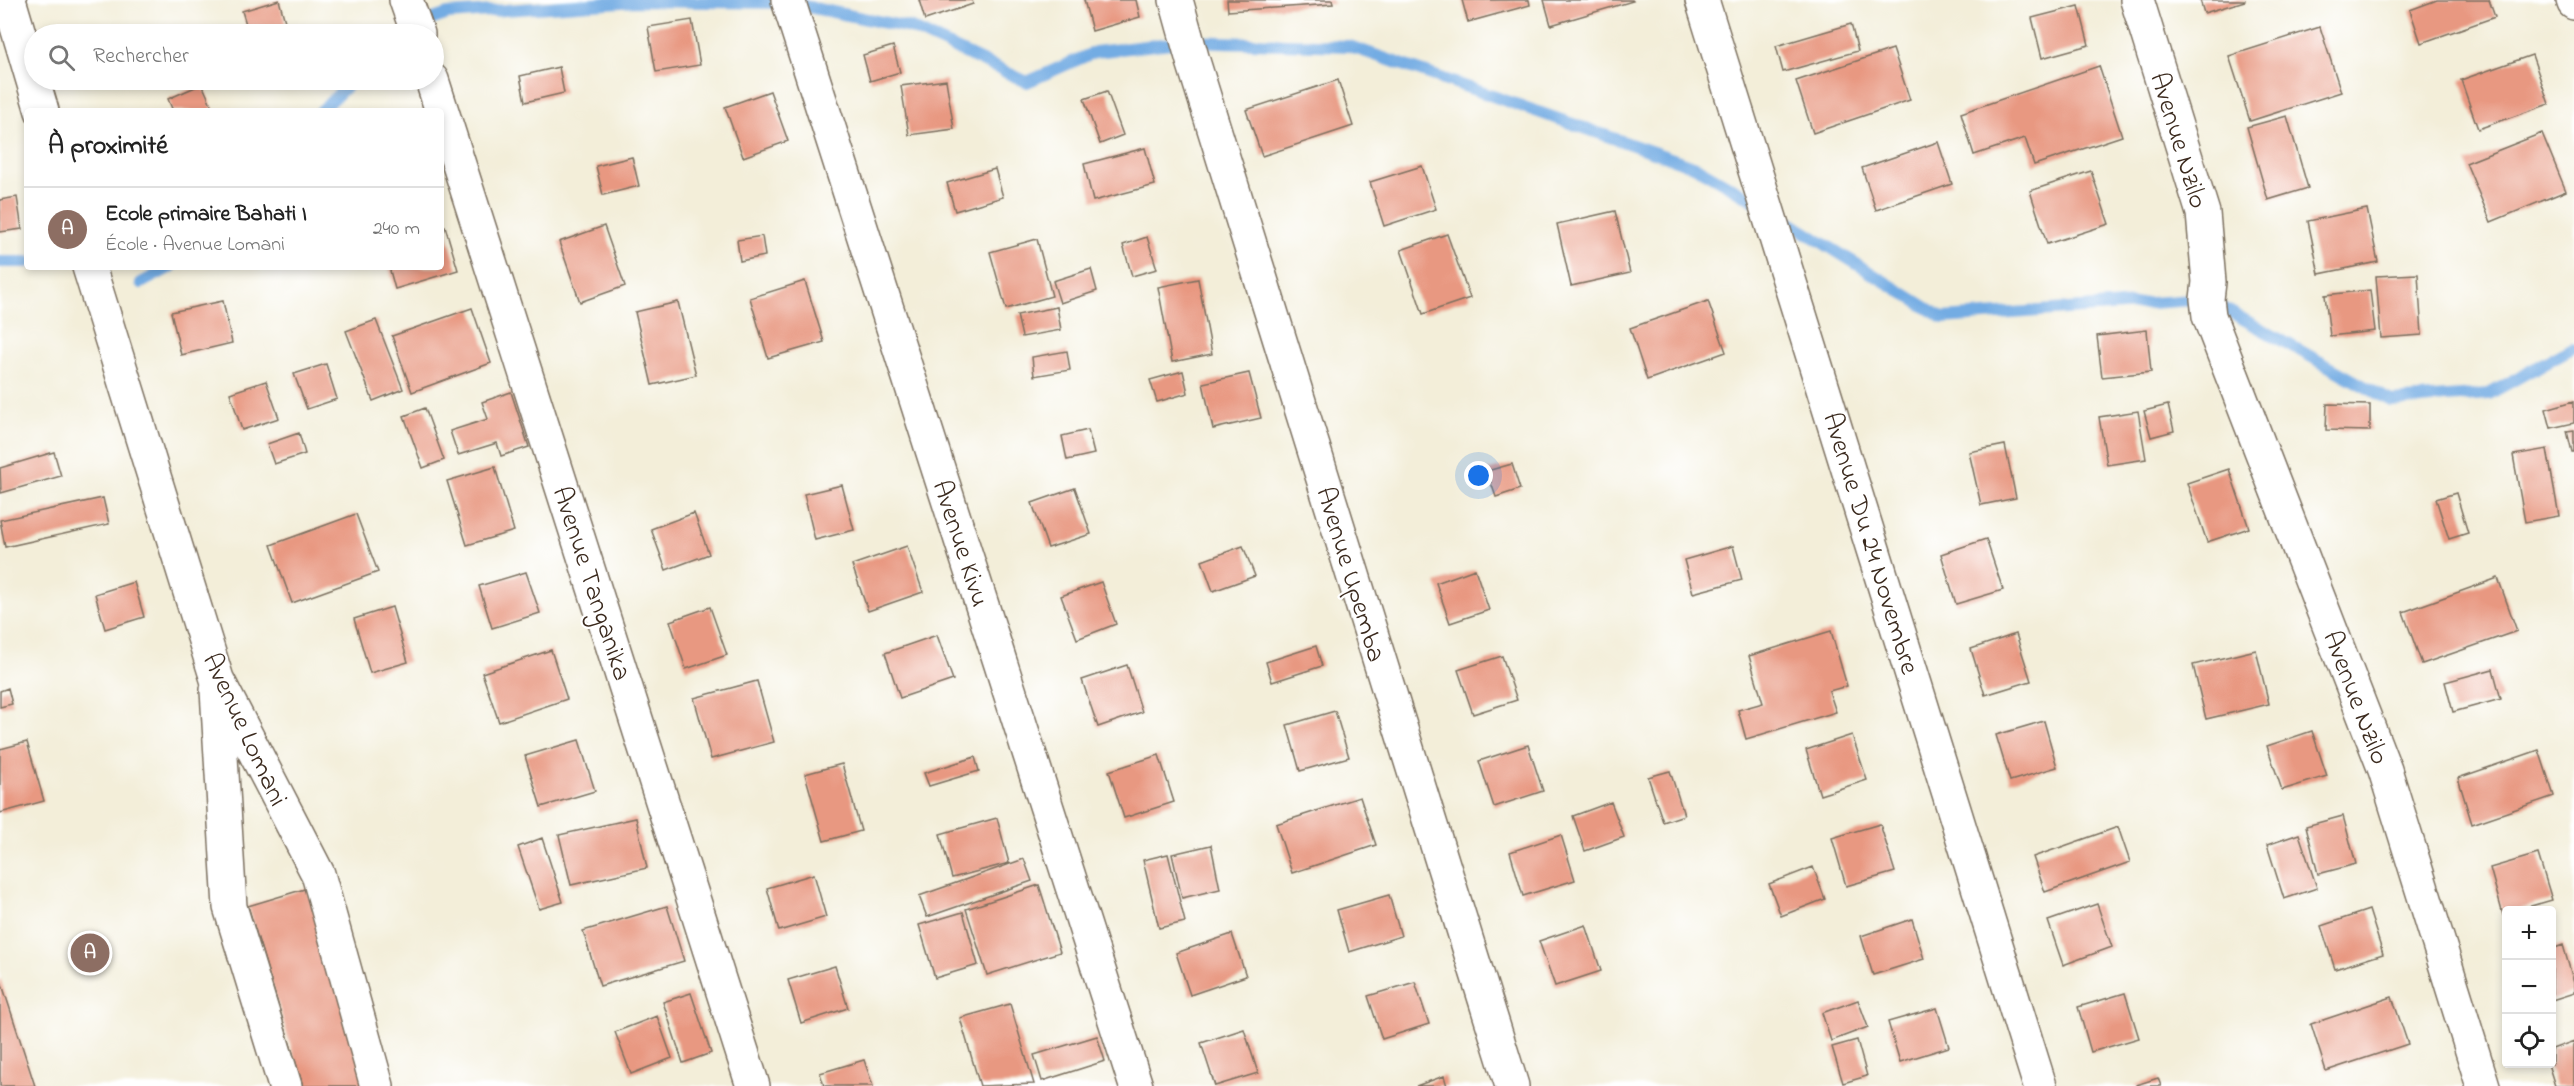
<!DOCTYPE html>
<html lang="fr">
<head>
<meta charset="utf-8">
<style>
	:root { --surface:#fff; --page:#f6f6f6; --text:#222; --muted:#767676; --line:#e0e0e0; --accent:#1f6fb2 }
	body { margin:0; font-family:"Indie Flower",sans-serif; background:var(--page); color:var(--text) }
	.controls { position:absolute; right:18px; bottom:18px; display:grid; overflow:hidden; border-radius:6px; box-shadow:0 3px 9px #0003 }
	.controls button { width:54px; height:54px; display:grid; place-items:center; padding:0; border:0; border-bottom:2px solid var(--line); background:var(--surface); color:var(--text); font:30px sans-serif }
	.you { position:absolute; left:1479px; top:476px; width:21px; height:21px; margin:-15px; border:4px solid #fff; border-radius:50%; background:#1a73e8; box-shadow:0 0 0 9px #1a73e833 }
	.badge { display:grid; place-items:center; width:39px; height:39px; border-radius:50%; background:var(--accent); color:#fff; font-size:20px; font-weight:700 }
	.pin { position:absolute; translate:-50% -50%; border:3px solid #fff; box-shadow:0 2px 6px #0006 }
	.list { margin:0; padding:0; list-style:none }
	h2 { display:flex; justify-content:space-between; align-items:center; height:78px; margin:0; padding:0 24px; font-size:26px }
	h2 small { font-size:20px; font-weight:400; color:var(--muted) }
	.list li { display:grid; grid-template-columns:39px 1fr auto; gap:18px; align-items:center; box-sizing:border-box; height:84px; padding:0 24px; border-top:2px solid var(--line) }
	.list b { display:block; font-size:22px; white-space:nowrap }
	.list p { margin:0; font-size:20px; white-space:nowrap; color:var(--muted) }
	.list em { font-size:20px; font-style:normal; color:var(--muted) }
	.icon { flex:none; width:33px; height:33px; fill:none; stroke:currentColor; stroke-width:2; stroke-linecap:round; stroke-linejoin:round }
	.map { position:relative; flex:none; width:2574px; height:1086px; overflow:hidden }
	.search { position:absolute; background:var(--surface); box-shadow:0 3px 9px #0003; left:24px; top:24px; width:420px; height:66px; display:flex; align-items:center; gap:15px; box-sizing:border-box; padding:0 21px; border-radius:33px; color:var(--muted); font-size:22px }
	.panel { position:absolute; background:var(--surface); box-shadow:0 3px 9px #0003; left:24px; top:108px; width:420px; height:162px; border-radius:6px }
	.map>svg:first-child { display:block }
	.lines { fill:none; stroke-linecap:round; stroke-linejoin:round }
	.stream { stroke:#73ace3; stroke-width:12 }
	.building { fill:#e89881 }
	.street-casing { stroke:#7b6f5f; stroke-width:36 }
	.street { stroke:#fff; stroke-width:33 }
	.labels { text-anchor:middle; stroke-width:4.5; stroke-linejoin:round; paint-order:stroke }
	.street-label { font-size:27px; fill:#3b2a1e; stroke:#fff }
</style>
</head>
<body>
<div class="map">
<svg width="2574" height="1086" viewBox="0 0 2574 1086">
	<rect width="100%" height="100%" fill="#fff"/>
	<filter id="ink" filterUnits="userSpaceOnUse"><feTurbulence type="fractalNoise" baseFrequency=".0167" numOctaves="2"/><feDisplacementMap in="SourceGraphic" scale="12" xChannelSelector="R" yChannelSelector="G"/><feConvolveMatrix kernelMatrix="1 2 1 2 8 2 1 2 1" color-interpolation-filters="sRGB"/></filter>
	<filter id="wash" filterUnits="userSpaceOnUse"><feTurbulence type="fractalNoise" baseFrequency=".008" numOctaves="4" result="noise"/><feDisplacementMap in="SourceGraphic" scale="24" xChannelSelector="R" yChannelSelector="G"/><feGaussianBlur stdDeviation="1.35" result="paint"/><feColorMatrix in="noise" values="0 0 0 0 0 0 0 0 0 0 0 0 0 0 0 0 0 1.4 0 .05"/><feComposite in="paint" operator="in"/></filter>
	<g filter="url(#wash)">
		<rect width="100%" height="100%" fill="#f3eed9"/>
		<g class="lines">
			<path class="stream" d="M416 25 448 14 636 1 789 3 911 28 1027 82 1095 52 1188 41 1349 46 1696 167 1758 203
				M321 111 353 80
				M1775 213 1943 318 2207 299 2391 401 2489 394 2572 348
				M0 262H27
				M141 283 171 267"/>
		</g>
		<g id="blocks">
			<path class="building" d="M279 0 286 25 249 34 242 11Z
				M919 0H972L973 4 925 20Z
				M1084 0H1136L1140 17 1092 31Z
				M1227 0H1332L1333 4 1228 11Z
				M1462 0H1529L1530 5 1468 22Z
				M1544 0H1632L1633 1 1551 25Z
				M2200 0H2245V1L2204 13Z
				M2437 0H2489L2495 17 2421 43 2410 10Z
				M2079 6 2089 45 2042 58 2032 18Z
				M692 20 700 65 656 72 648 27Z
				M1851 24 1858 51 1783 72 1776 46Z
				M180 27 183 34H158Z
				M2320 27 2341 92 2250 121 2229 56Z
				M893 46 900 72 870 81 863 55Z
				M1893 49 1910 100 1813 133 1796 81Z
				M2532 55 2549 104 2478 129 2461 80Z
				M2099 66 2122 136 2034 165 2025 138 1974 155 1961 113Z
				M559 67 564 93 525 102 520 76Z
				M946 80 954 129 909 135 901 86Z
				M1338 80 1353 126 1262 156 1246 110Z
				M202 84 214 111H173L168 99Z
				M770 91 788 141 743 157 725 107Z
				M1107 91 1123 135 1100 144 1084 99Z
				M2287 116 2308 188 2268 200 2247 127Z
				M2542 133 2566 191 2491 222 2466 163Z
				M1938 142 1952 184 1876 210 1862 168Z
				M1145 148 1155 185 1093 201 1084 164Z
				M632 157 639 186 603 195 596 166Z
				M1422 166 1436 209 1384 226 1370 182Z
				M995 169 1003 197 955 211 947 183Z
				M2091 171 2109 224 2047 244 2030 191Z
				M17 197 22 229 0 232V200Z
				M2367 209 2378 262 2319 274 2308 221Z
				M1615 211 1630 273 1571 286 1557 224Z
				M445 226 458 270 395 289 389 267H441V227Z
				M604 226 625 286 580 302 559 242Z
				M1447 234 1470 298 1423 314 1401 250Z
				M762 236 765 256 740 261 737 240Z
				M1147 237 1157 269 1132 276 1123 245Z
				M1037 239 1052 296 1006 309 990 252Z
				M1091 269 1097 291 1060 303 1053 281Z
				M2418 274 2422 335 2381 338 2376 276Z
				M1198 279 1212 354 1172 362 1158 287Z
				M805 281 824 342 768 358 750 298Z
				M2370 290 2375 331 2330 336 2325 295Z
				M223 301 232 343 181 355 171 312Z
				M1708 301 1726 352 1647 380 1630 328Z
				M678 302 696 375 652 385 635 312Z
				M1057 307 1061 330 1022 337 1017 315Z
				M472 308 491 363 412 392 392 336Z
				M376 320 403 389 373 401 346 331Z
				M2147 330 2151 372 2102 377 2097 336Z
				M1067 351 1070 370 1034 376 1032 357Z
				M326 364 337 399 307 409 294 374Z
				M1183 371 1188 393 1157 402 1150 380Z
				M1249 373 1261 418 1213 429 1203 383Z
				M266 381 279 418 242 430 230 393Z
				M511 392 529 447 501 456 497 443 458 455 450 431 488 419 482 402Z
				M2574 401V423L2551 428 2546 409Z
				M2327 404 2370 405V431L2326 430Z
				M2168 405 2174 431 2151 437 2144 411Z
				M425 408 444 460 423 468 404 416Z
				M2138 411 2146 459 2107 465 2099 417Z
				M1088 430 1094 454 1067 460 1062 436Z
				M2574 430V452H2572L2567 431Z
				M299 433 305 454 274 464 267 444Z
				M2005 445 2016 498 1981 505 1969 452Z
				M2547 449 2559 516 2525 522 2513 455Z
				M54 452 61 476 1 493 0 468Z
				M1512 464 1520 489 1496 497 1487 471Z
				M495 467 514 531 467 545 447 481Z
				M2229 469 2249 528 2207 542 2187 483Z
				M842 485 854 530 815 540 804 494Z
				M1075 488 1091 534 1048 548 1032 503Z
				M2456 493 2468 533 2449 539 2436 499Z
				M103 498 109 524 5 547 0 520Z
				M694 513 709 554 666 570 651 529Z
				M356 514 378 572 292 603 271 545Z
				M1986 539 2003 590 1956 604 1941 554Z
				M907 546 923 592 868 611 852 565Z
				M1243 546 1255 576 1213 591 1202 561Z
				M1733 546 1742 580 1693 593 1684 560Z
				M1475 569 1489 610 1450 623 1436 583Z
				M526 572 540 613 492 628 479 586Z
				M2498 578 2517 631 2422 664 2403 612Z
				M134 582 144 617 105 629 95 594Z
				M1101 582 1116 624 1077 639 1061 596Z
				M392 607 408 662 370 673 354 619Z
				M710 607 727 655 686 669 670 621Z
				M1831 631 1847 686 1829 691 1836 712 1746 739 1738 710 1763 703 1749 656Z
				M2016 634 2031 681 1985 695 1971 649Z
				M937 635 953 680 900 698 885 653Z
				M1316 646 1322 666 1272 682 1266 662Z
				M551 650 567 699 499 722 482 673Z
				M2256 650 2269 704 2206 719 2193 665Z
				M1502 656 1517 700 1473 714 1458 670Z
				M1127 665 1142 712 1098 727 1082 680Z
				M2493 669 2501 699 2453 712 2445 682Z
				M757 681 774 742 711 759 694 698Z
				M8 688 12 704 0 707V691Z
				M1335 711 1349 757 1300 771 1287 725Z
				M2044 721 2057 767 2010 781 1996 735Z
				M2312 731 2327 776 2282 790 2267 746Z
				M1852 735 1867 780 1820 795 1806 750Z
				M579 740 595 791 541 807 525 756Z
				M27 742 44 801 0 813V749Z
				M1528 745 1543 791 1494 807 1479 761Z
				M2539 750 2554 796 2472 824 2458 778Z
				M1159 755 1174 802 1124 818 1109 771Z
				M975 757 979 771 929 786 924 773Z
				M842 764 861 831 824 841 805 774Z
				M1670 771 1684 815 1663 822 1648 777Z
				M1360 797 1376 845 1292 873 1276 824Z
				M1611 802 1624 837 1585 851 1573 816Z
				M2343 816 2356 864 2318 874 2306 826Z
				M636 818 647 868 571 885 559 835Z
				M997 818 1009 863 952 878 940 834Z
				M1880 824 1895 872 1846 886 1832 838Z
				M2118 827 2130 862 2045 892 2033 857Z
				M2299 834 2317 888 2284 899 2267 845Z
				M1561 835 1575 880 1523 896 1510 852Z
				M542 838 563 902 539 909 518 847Z
				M1211 845 1220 889 1182 898 1172 854Z
				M1168 854 1185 922 1159 928 1143 860Z
				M2538 854 2552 900 2517 910H2506V914L2503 915 2490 868Z
				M1024 859 1032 881 927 917 919 896Z
				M1813 867 1825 899 1781 916 1769 884Z
				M814 874 826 917 779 931 767 888Z
				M1039 885 1060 952 987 975 966 909Z
				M308 888 368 1086H303L248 906Z
				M1389 895 1401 936 1349 952 1337 910Z
				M2097 904 2112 947 2063 965 2048 921Z
				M667 906 684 961 600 986 583 931Z
				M2369 910 2383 954 2335 969 2321 926Z
				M963 912 978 965 935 978 919 925Z
				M1912 919 1924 959 1873 975 1861 936Z
				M1586 925 1601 971 1555 986 1539 941Z
				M1232 934 1246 976 1190 995 1176 953Z
				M2563 945 2574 983V993L2552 1000V949Z
				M835 966 848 1008 801 1023 788 980Z
				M0 978 35 1086H0Z
				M1415 982 1429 1024 1382 1039 1368 996Z
				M691 993 711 1053 683 1063 663 1002Z
				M2125 993 2139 1038 2091 1052 2078 1007Z
				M2392 997 2408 1044 2326 1071 2311 1024Z
				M1858 1000 1868 1027 1831 1041 1822 1013Z
				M1010 1004 1034 1084 980 1086 960 1018Z
				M1937 1008 1949 1047 1900 1062 1888 1022Z
				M657 1016 672 1058 631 1074 615 1032Z
				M1244 1029 1258 1073 1215 1086 1201 1043Z
				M1097 1036 1105 1061 1042 1081 1034 1055Z
				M1857 1040 1867 1076 1843 1083 1832 1047Z
				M2574 1041V1086H2555L2548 1064H2552V1049Z
				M864 1060 873 1086H824L820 1073Z
				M1444 1076 1447 1086H1416Z
				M2158 1078 2161 1086H2136V1085Z"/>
		</g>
	</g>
	<g filter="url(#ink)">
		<use href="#blocks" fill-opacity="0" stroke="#7b6f5f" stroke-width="1.5"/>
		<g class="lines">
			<g class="street-casing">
				<path id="street" d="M9 0 42 111
					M406 0 418 34
					M788 0 1136 1086
					M1176 0 1193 61 1512 1086
					M1702 0 2040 1086
					M2137 0 2203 213 2209 282 2207 299 2209 316 2385 770 2483 1086
					M2573 0 2574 3
					M432 80 753 1086
					M89 267 217 679 318 874 377 1086
					M217 690 230 907 285 1086"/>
			</g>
			<use href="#street" class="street"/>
		</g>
	</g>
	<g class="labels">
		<g class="street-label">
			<text transform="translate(2180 140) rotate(73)" y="9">Avenue Nzilo</text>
			<text transform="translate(962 543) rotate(72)" y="9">Avenue Kivu</text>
			<text transform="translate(1872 543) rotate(73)" y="9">Avenue Du 24 Novembre</text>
			<text transform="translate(1352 574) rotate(73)" y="9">Avenue Upemba</text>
			<text transform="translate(593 583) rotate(72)" y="9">Avenue Tanganika</text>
			<text transform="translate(2357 697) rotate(69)" y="9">Avenue Nzilo</text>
			<text transform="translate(246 729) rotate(65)" y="9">Avenue Lomani</text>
		</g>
	</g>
</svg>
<div class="controls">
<button>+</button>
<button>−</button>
<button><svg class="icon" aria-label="locate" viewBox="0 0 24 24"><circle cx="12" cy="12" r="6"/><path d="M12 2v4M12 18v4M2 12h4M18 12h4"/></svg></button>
</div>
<div class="you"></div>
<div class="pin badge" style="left:90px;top:953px;background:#8d6e63">A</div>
<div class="search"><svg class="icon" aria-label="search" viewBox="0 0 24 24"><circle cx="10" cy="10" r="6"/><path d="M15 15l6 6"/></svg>Rechercher</div>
<section class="panel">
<h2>À proximité<small></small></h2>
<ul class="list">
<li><span class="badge" style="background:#8d6e63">A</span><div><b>Ecole primaire Bahati I</b><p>École · Avenue Lomani</p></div><em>240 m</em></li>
</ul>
</section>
</div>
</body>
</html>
